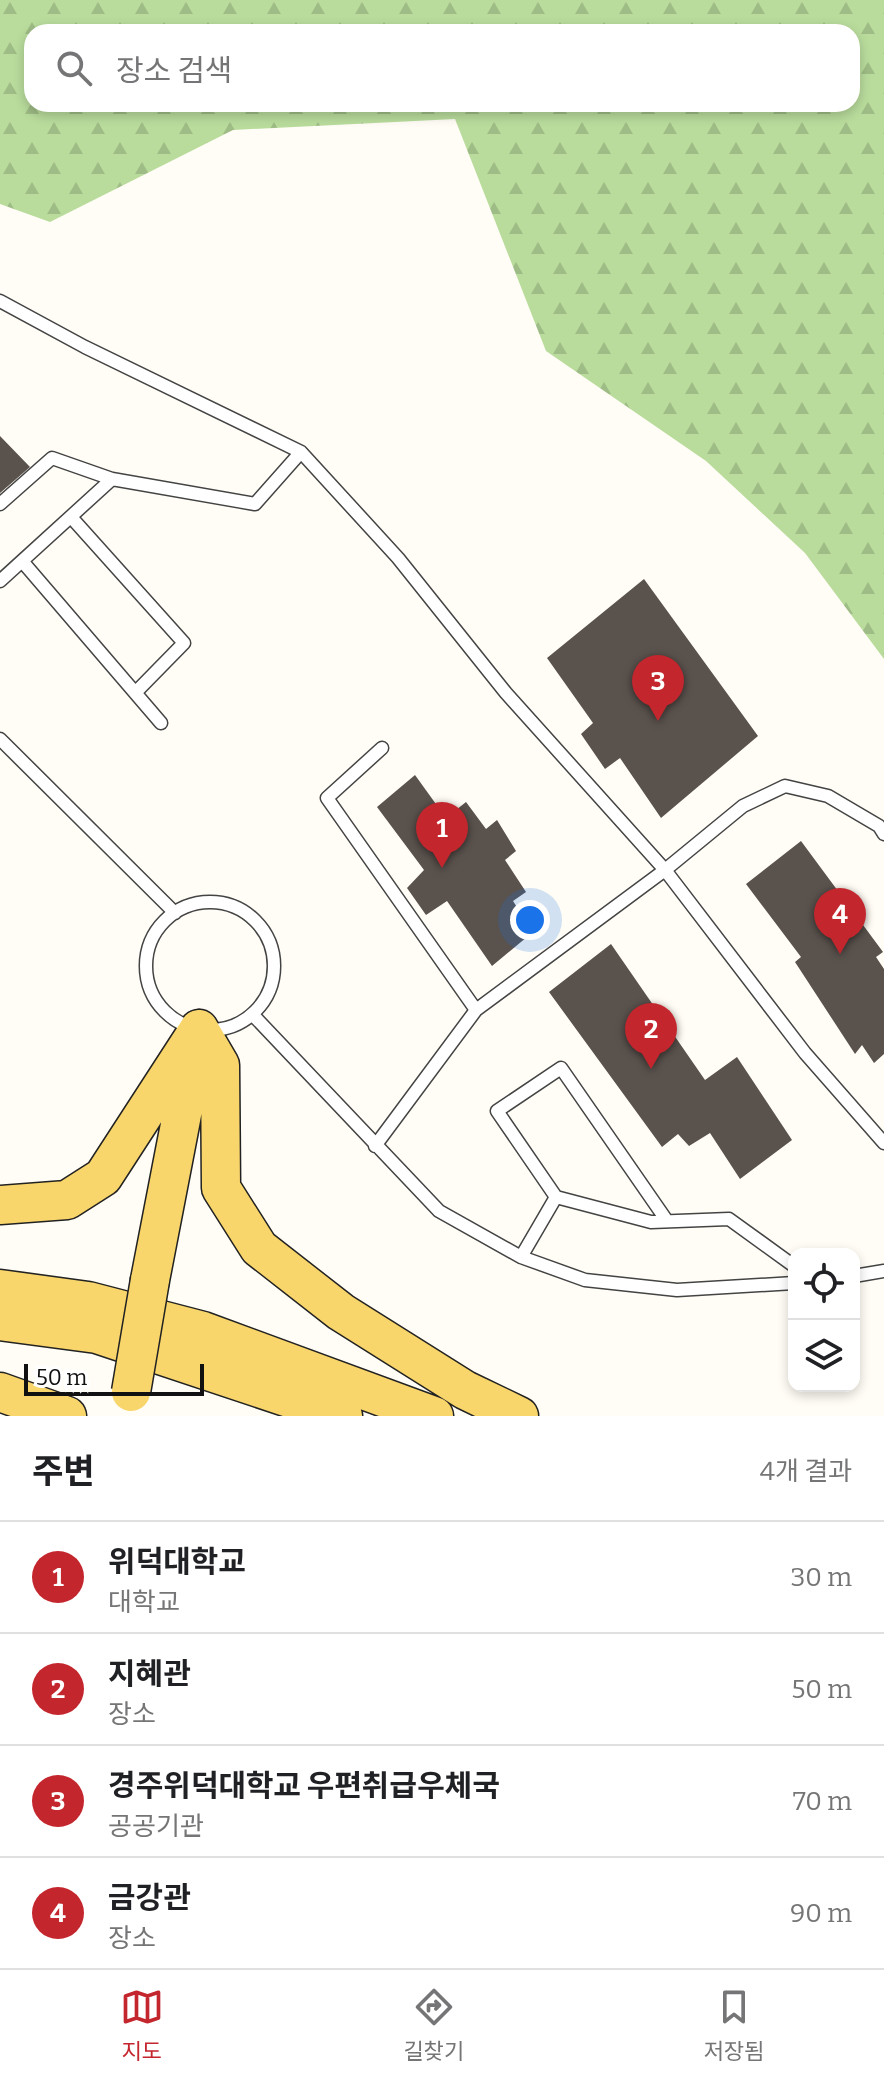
<!DOCTYPE html>
<html lang="ko">
<head>
<meta charset="utf-8">
<style>
	:root { --surface:#fff; --page:#f2f2f2; --text:#202124; --muted:#757577; --line:#e0e0e0; --accent:#c4262e }
	body { margin:0; font-family:Bitter,"Noto Sans KR",serif; background:var(--page); color:var(--text) }
	.controls { position:absolute; right:24px; bottom:24px; display:grid; overflow:hidden; border-radius:16px; box-shadow:0 4px 12px #0003 }
	.controls button { width:72px; height:72px; display:grid; place-items:center; padding:0; border:0; border-bottom:2px solid var(--line); background:var(--surface); color:var(--text); font:40px sans-serif }
	.scale { position:absolute; left:24px; bottom:20px; width:180px; box-sizing:border-box; padding-left:8px; border:4px solid #111; border-top:0; font-size:22px; line-height:28px; white-space:nowrap; color:#111; -webkit-text-stroke:6px #fff; paint-order:stroke }
	.you { position:absolute; left:530px; top:920px; width:28px; height:28px; margin:-20px; border:6px solid #fff; border-radius:50%; background:#1a73e8; box-shadow:0 0 0 12px #1a73e833 }
	.badge { display:grid; place-items:center; width:52px; height:52px; border-radius:50%; background:var(--accent); color:#fff; font-size:26px; font-weight:700 }
	.pin { position:absolute; translate:-50% -66px; filter:drop-shadow(0 2px 4px #0008) }
	.pin::after { content:''; position:absolute; top:42px; width:28px; height:24px; background:inherit; clip-path:polygon(0 0,100% 0,50% 100%) }
	.list { margin:0; padding:0; list-style:none }
	h2 { display:flex; justify-content:space-between; align-items:center; height:104px; margin:0; padding:0 32px; font-size:34px }
	h2 small { font-size:26px; font-weight:400; color:var(--muted) }
	.list li { display:grid; grid-template-columns:52px 1fr auto; gap:24px; align-items:center; box-sizing:border-box; height:112px; padding:0 32px; border-top:2px solid var(--line) }
	.list b { display:block; font-size:30px; white-space:nowrap }
	.list p { margin:0; font-size:26px; white-space:nowrap; color:var(--muted) }
	.list em { font-size:26px; font-style:normal; color:var(--muted) }
	.icon { flex:none; width:44px; height:44px; fill:none; stroke:currentColor; stroke-width:2; stroke-linecap:round; stroke-linejoin:round }
	.map { position:relative; flex:none; width:884px; height:1416px; overflow:hidden }
	.search { position:absolute; background:var(--surface); box-shadow:0 4px 12px #0003; left:24px; right:24px; top:24px; height:88px; display:flex; align-items:center; gap:20px; box-sizing:border-box; padding:0 28px; border-radius:24px; color:var(--muted); font-size:30px }
	.sheet { height:552px; background:var(--surface) }
	nav { display:flex; justify-content:space-around; align-items:center; box-sizing:border-box; height:112px; border-top:2px solid var(--line); background:var(--surface); font-size:22px; color:var(--muted) }
	nav a { display:grid; justify-items:center; gap:4px }
	nav .on { color:var(--accent) }
	.map>svg:first-child { display:block }
	.forest { fill:url(#forest-firs); fill-rule:evenodd }
	.building { fill:#5a524d }
	.lines { fill:none; stroke-linecap:round; stroke-linejoin:round }
	.service-casing { stroke:#444; stroke-width:15 }
	.primary-casing { stroke:#222; stroke-width:41 }
	.service { stroke:#fff; stroke-width:12 }
	.primary { stroke:#f9d66b; stroke-width:38 }
	.primary-bridge-casing { stroke:#222; stroke-width:41; stroke-linecap:butt }
	.primary-bridge { stroke:#f9d66b; stroke-width:38 }
</style>
</head>
<body>
<div class="map">
<svg width="884" height="1416" viewBox="0 0 884 1416">
	<defs>
		<pattern id="forest-firs" width="22" height="20" patternUnits="userSpaceOnUse" patternTransform="scale(2)"><rect width="22" height="20" fill="#b9dc9c"/><path d="M5 1l3.5 6h-7zM16 11l3.5 6h-7z" fill="#9ebc85"/></pattern>
	</defs>
	<rect width="100%" height="100%" fill="#fffdf5"/>
	<path class="forest" d="M0 0H884V659L805 553 706 461 546 351 455 119 233 130 50 222 0 204ZM32 32H852V104H32Z"/>
	<path class="building" d="M0 436 30 467 0 493Z
		M644 579 758 736 661 818 620 758 605 769 581 734 593 723 547 658Z
		M415 775 446 818 466 802 486 829 497 820 516 851 505 860 526 892 513 901 533 932 492 966 447 901 426 915 407 888 424 870 377 807Z
		M801 841 883 952 876 957 884 969V1054L874 1063 862 1045 855 1054 795 962 801 957 746 884Z
		M611 944 705 1080 737 1057 792 1140 740 1179 710 1133 689 1146 678 1134 662 1147 549 992Z"/>
	<g class="lines">
		<g class="service-casing">
			<path id="service" d="M0 301 85 347 301 452 398 558 506 693 665 870 805 1053 884 1143
				M0 504 52 458 112 479
				M71 517 184 643 135 693
				M22 561 161 723
				M0 581 112 479 255 504 301 452
				M0 739 175 913
				M146 966a64 64 0 1 1 128 0a64 64 0 1 1-128 0Z
				M476 1010 665 870 743 806 785 786 828 796 879 826 884 834
				M253 1015 439 1211 521 1257 585 1280 677 1290 794 1283
				M375 1146 476 1010 327 798 382 748
				M556 1197 497 1111 561 1068 667 1221
				M521 1257 556 1197 651 1222 729 1219 794 1266
				M854 1276 884 1271"/>
		</g>
		<g class="primary-casing">
			<path id="primary" d="M199 1029 220 1065 221 1188 259 1248 341 1312 465 1390 519 1416
				M0 1205 67 1200 103 1177 199 1029
				M150 1280 195 1047
				M0 1289 88 1301 203 1331 434 1416
				M0 1321 97 1334 343 1416
				M0 1392 67 1416"/>
		</g>
		<use href="#service" class="service"/>
		<use href="#primary" class="primary"/>
		<g class="primary-bridge-casing">
			<path id="primary-bridge" d="M131 1392 150 1280"/>
		</g>
		<use href="#primary-bridge" class="primary-bridge"/>
	</g>
</svg>
<div class="controls">
<button><svg class="icon" aria-label="locate" viewBox="0 0 24 24"><circle cx="12" cy="12" r="6"/><path d="M12 2v4M12 18v4M2 12h4M18 12h4"/></svg></button>
<button><svg class="icon" aria-label="layers" viewBox="0 0 24 24"><path d="M12 4l9 5-9 5-9-5zM3 14l9 5 9-5"/></svg></button>
</div>
<div class="scale">50 m</div>
<div class="you"></div>
<div class="pin badge" style="left:442px;top:868px">1</div>
<div class="pin badge" style="left:651px;top:1069px">2</div>
<div class="pin badge" style="left:658px;top:721px">3</div>
<div class="pin badge" style="left:840px;top:954px">4</div>
<div class="search"><svg class="icon" aria-label="search" viewBox="0 0 24 24"><circle cx="10" cy="10" r="6"/><path d="M15 15l6 6"/></svg>장소 검색</div>
</div>
<section class="sheet">
<h2>주변<small>4개 결과</small></h2>
<ul class="list">
<li><span class="badge">1</span><div><b>위덕대학교</b><p>대학교</p></div><em>30 m</em></li>
<li><span class="badge">2</span><div><b>지혜관</b><p>장소</p></div><em>50 m</em></li>
<li><span class="badge">3</span><div><b>경주위덕대학교 우편취급우체국</b><p>공공기관</p></div><em>70 m</em></li>
<li><span class="badge">4</span><div><b>금강관</b><p>장소</p></div><em>90 m</em></li>
</ul>
</section>
<nav>
<a class="on"><svg class="icon" aria-label="map" viewBox="0 0 24 24"><path d="M3 6l6-2 6 2 6-2v14l-6 2-6-2-6 2zM9 4v14M15 6v14"/></svg>지도</a>
<a><svg class="icon" aria-label="directions" viewBox="0 0 24 24"><path d="M12 3l9 9-9 9-9-9zM9 14v-3h6M13 9l2 2-2 2"/></svg>길찾기</a>
<a><svg class="icon" aria-label="saved" viewBox="0 0 24 24"><path d="M7 4h10v16l-5-4-5 4z"/></svg>저장됨</a>
</nav>
</body>
</html>
